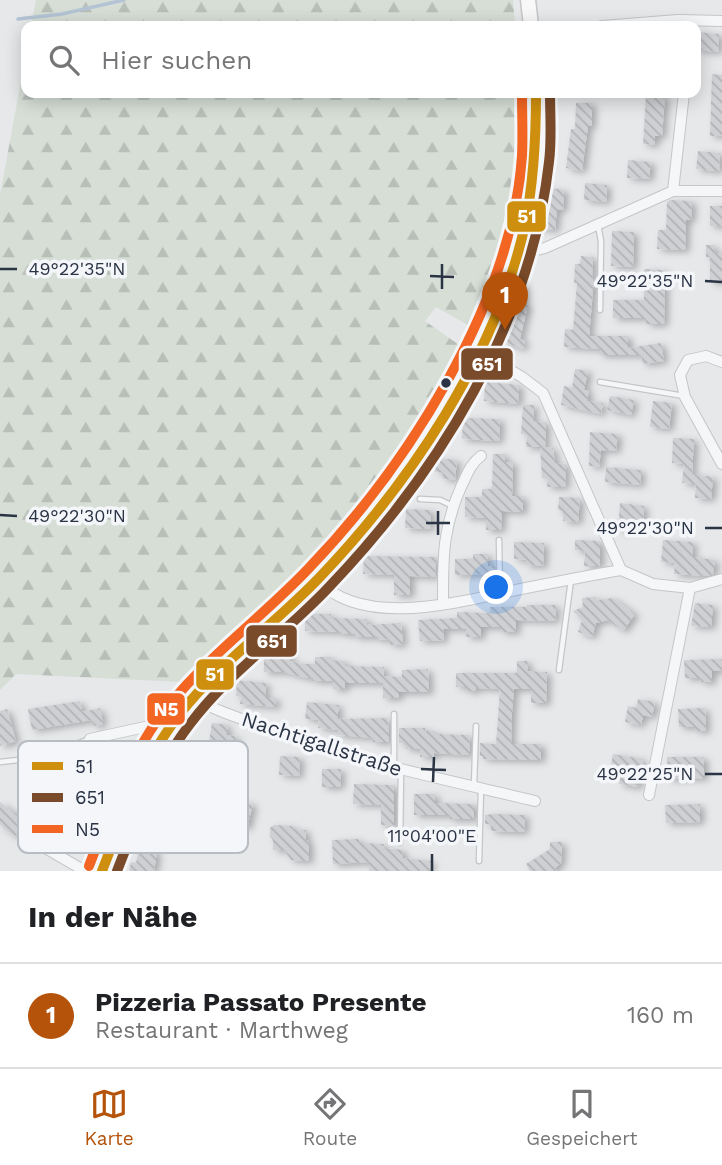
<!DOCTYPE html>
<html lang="de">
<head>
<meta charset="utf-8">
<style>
	:root { --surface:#fff; --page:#f2f2f2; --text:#202124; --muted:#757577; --line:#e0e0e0; --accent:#b45309 }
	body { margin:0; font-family:"Work Sans",sans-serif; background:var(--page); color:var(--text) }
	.you { position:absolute; left:497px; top:588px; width:24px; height:24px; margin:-18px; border:5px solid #fff; border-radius:50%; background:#1a73e8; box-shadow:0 0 0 10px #1a73e833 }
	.badge { display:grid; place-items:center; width:46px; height:46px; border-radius:50%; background:var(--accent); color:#fff; font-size:23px; font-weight:700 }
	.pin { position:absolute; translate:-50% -58px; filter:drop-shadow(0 2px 4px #0008) }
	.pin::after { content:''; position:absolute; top:37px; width:24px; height:21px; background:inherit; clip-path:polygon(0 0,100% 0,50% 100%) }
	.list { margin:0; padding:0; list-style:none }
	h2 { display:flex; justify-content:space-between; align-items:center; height:91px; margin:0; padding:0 28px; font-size:30px }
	h2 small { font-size:23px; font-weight:400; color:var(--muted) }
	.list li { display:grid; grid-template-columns:46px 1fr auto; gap:21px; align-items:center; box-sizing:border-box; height:105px; padding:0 28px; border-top:2px solid var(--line) }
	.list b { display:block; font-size:26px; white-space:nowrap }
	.list p { margin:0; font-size:23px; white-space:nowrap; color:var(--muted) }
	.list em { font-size:23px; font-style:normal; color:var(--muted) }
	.icon { flex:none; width:38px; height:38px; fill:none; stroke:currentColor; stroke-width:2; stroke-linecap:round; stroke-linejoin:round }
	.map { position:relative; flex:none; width:722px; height:871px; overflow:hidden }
	.search { position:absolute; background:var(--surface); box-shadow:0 4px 18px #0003; left:21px; right:21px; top:21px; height:77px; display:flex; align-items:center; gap:18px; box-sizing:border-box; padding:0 24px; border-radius:14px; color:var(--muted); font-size:26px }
	.sheet { height:196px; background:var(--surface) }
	nav { display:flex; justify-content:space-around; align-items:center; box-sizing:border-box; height:98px; border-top:2px solid var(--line); background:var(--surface); font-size:19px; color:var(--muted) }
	nav a { display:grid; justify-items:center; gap:4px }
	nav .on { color:var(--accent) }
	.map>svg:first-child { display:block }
	.forest { fill:url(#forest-firs) }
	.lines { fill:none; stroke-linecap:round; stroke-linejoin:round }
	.stream { stroke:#b4c4d5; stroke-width:3.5 }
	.building { fill:url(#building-back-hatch); filter:url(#shadow) }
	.service-casing { stroke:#c4c6c8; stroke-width:7 }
	.minor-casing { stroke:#c4c6c8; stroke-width:12 }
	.secondary-casing { stroke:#c4c6c8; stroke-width:17 }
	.service { stroke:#f5f6f7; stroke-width:4.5 }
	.minor { stroke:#f5f6f7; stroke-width:10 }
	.secondary { stroke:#f8f8f8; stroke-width:14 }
	.bus-1-casing { stroke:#f4f6f9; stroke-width:16 }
	.bus-2-casing { stroke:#f4f6f9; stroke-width:16 }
	.bus-3-casing { stroke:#f4f6f9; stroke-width:16 }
	.bus-1 { stroke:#ce8f0e; stroke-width:10 }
	.bus-2 { stroke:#7a4b2a; stroke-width:10 }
	.bus-3 { stroke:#f26522; stroke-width:10 }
	.ticks { fill:none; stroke:#2b3445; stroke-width:2.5 }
	.bus-dot { fill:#2b3445; stroke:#f4f6f9; stroke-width:2.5 }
	.labels { text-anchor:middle; stroke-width:7; stroke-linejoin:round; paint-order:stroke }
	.street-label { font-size:21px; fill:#2b3445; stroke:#f4f6f9 }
	.key { fill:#f4f6f9; stroke:#b8bcc3; stroke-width:2 }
	.key-label { font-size:19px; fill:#2b3445 }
	.ticks-label { font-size:18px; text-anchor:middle; fill:#2b3445; stroke:#f4f6f9; stroke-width:7; stroke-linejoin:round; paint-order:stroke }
	.line-badge { stroke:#f4f6f9; stroke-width:2.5 }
	.badge-label { font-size:19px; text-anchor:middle; font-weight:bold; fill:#fff }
</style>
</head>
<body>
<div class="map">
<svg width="722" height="871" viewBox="0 0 722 871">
	<defs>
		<pattern id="forest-firs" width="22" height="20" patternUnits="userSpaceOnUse" patternTransform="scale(1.75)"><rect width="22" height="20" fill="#d6ded6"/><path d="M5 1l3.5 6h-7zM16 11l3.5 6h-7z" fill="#b8bfb9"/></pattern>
		<pattern id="building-back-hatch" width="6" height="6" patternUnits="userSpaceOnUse" patternTransform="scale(1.75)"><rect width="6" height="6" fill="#ced0d3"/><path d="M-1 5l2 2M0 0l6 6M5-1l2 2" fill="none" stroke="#b1b3b6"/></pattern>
		<filter id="shadow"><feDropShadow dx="4.5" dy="2.5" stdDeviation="3.5" flood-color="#0004"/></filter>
	</defs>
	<rect width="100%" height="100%" fill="#e6e8ea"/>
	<path class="forest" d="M36 0H513L515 26H31Z
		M26 54V93H520L524 162 502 272 473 328 436 307 425 321 462 347 428 400 398 456 303 574 196 674 190 671 181 682 16 674 0 690V195Z"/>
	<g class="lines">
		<path class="stream" d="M18 19 62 14 124 0"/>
	</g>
	<path class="building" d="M697 32 719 34 718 52 696 50Z
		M712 74 722 75V136H710Z
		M646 95 665 96 662 136H655V145L643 144Z
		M576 103H592V126H588L582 171 566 168 571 129H575Z
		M698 151 720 153 719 171 696 169Z
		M628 160 651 162 649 179 627 178Z
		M585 183 607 185 606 202 584 200Z
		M548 188 564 190 563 210 557 209 555 230 538 228 540 207H546Z
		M670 200 692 201 691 220H686L685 250 657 249 658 230H666L667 202Z
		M710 206H722V226H710Z
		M612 231 634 232 633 267 611 266Z
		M706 245H714V253H722V282H710V257H706Z
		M581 256 593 257 592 278 594 279 589 336H628V348L661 343 664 361 643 364 641 355H600V349L564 347 565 329 573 330 577 283H574L575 264H580Z
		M644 269 665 270 664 324H646V318H613V300H644Z
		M515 300 528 305 520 339 525 341 523 349 503 342 505 335 503 334Z
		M575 369 588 371 584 390H589L587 401 603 403 601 414 561 405 564 386 572 388Z
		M485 382 519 385 518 404 484 401Z
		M610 396 634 400 631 415 607 410Z
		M653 401 672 403 669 429 650 427Z
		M523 405H534L533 421 546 422 545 447H526L527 434H521Z
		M463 418 500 419 499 441 462 439Z
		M590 432 618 434 616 451 601 450 599 467 589 466Z
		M673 438 694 439 692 474 713 477 711 499 695 498 696 484 682 483 684 464 672 463Z
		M540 447 553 448 555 463 566 464 565 487H547L548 478H542Z
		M493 454H505V462H513L512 496H523V512L502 511 501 530H486V518L465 517V497H482V489H492Z
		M436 458 457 460 455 480 443 479V472H435Z
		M606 467 641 470 640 485 605 482Z
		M559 497 580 498 578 522 563 521V511L558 510Z
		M620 503 644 506 643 522 628 520 627 531 618 530Z
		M406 509 431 510 430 529 405 528Z
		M575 540 600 541V566H584L585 551 575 550Z
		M663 540 693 542 692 557 715 560 713 574 707 576 674 574 675 563 661 562Z
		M514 542 544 543 543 566 526 565V560L514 559Z
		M473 554H488V566H495V574L455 575V559H473Z
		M364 556 436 557 435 577 410 576V595H394V575L363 574Z
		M596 597 597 600 613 598 635 614 623 631 608 620 596 623 592 637 578 632 582 620 573 611 583 607 582 598Z
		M695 603 713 605 711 627 691 626Z
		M527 605H556L555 621 516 620V632H501V627H481V637H466L467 629H443L444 640 420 641 418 620 457 618V612L490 613V607H527Z
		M305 614H331V618L367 619V625L401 623 403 644 390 645V639L378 640V637H355V634H341V632L305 631Z
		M264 654H290V661L301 664H315V657H331L332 661H345V666L384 667V676L402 677V670L428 669 429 692H399V698H383V683H345V689H333V681H313V678H306L284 672H264Z
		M722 659V671H712V682H701L700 678H685L684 660Z
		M517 661H528L527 671 547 672 546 703H531V689H514L512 712 511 744H541V760L483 759V756H480V743L496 744 500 689 476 688V691H466V687H456V673H517Z
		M237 680 266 683 265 698H276V707L240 704 241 697 236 696Z
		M638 699 655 702 652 717 643 715 641 725 625 722 628 706 636 708Z
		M80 701 82 712 100 708 103 724 94 726 92 720 32 730 28 709Z
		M307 702 339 705 337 719 388 718 389 742H373V738L338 735V730L318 728 319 720 305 719Z
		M705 708 706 731H695V727H679L678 709Z
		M7 709 16 741 0 746V711Z
		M212 723 228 725 226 735 236 736 234 750 224 749V744L209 742Z
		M399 728H425V731H434V734L469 735 470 755 434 753V757H420V749H406V743H399Z
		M146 734 154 735 145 749 143 748 132 774 128 772 109 822 96 817 105 792 99 790 101 786 97 784 100 775 104 777 106 773 117 778 124 761 114 757 117 748 127 752 130 743 140 747 138 746 141 738 138 736Z
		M613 754 643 759 638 787 619 784 621 773 610 771Z
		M280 756 300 757 299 776 279 775Z
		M667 757H704V778L668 779Z
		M322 769H341L340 787H322Z
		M354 784 394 785V826L381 825V805L353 804Z
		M414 794H435V803L474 804V819H450V815H414Z
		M237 800 253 804 247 828 228 824 231 809 235 810Z
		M0 802 27 822 15 837 0 825Z
		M700 804V822L666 823 665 805Z
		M492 814 525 815 524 832 491 831V824H485V815Z
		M274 825 292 826 294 829 306 830V840L309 842V861L291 860 284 850H273V840L270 836V828Z
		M94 836 104 840 94 866 84 862Z
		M141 838 153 840 151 851 157 852 154 871H129L131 862 136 863Z
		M359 839V843L384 844 383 848 403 850 402 858 431 861 430 871H369V862L333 864 332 840Z
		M550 842H562L561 863 555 868 557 871H530L526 864 550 849Z"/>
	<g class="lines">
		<g class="service-casing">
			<path id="service" d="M598 225 601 241 600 310
				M600 382 684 396
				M420 499 440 500 453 506
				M499 540 500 593
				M559 670 571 580
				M0 762 36 758 90 739
				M394 767V714
				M474 786 476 726
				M400 843 401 771
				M479 861 481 789"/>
		</g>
		<g class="minor-casing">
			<path id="minor" d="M602 26 678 20 722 21
				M673 191 684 93
				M517 251H533L545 248 673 191H722
				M478 351 522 377 543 393 621 570 653 584 690 588 722 579
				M722 362 706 356 688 360 680 375 685 397 722 464
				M317 580C364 629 458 602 516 590 551 583 586 576 621 570
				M443 604C443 559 442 530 461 487 467 475 470 464 481 456
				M194 696C211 710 233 715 252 723 343 759 440 778 535 801
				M90 739 145 727H169
				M36 758 28 790 29 807 47 849 85 871
				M649 795 690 588"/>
		</g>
		<g class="secondary-casing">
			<path id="secondary" d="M528 0 531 26
				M102 871C123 818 143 761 179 715 219 663 274 624 319 578 436 456 550 268 536 93"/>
		</g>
		<use href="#service" class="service"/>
		<use href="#minor" class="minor"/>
		<use href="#secondary" class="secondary"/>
		<g class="bus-1-casing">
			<path id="bus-1" d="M102 871C123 817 143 761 179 715 219 663 274 625 319 578 410 483 496 355 525 225 534 181 536 138 536 93"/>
		</g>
		<g class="bus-2-casing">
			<path id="bus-2" d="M117 871C137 820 156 768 190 724 229 672 284 635 329 587 439 472 531 323 549 162 552 139 550 116 550 93"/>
		</g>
		<g class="bus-3-casing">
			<path id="bus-3" d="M89 866C108 817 126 766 156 722 199 662 259 621 309 568 408 465 512 302 522 156 523 135 522 114 522 93"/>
		</g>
		<use href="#bus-1" class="bus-1"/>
		<use href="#bus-2" class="bus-2"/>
		<use href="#bus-3" class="bus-3"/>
	</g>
	<path class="ticks" d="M0 269H17M430 276 454 277M705 281 722 282M442 289V264M0 515 17 516M426 523H450M705 528H722M438 535V511M421 769 446 770M705 774H722M433 782 434 757M432 871V854"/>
	<circle class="bus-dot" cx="446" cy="383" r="6"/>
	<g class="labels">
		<g class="street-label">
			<text transform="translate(322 744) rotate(18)" y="7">Nachtigallstraße</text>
		</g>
	</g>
	<rect x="18" y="741" width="230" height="112" rx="10" class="key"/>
	<rect x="32" y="762" width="31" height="8" fill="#ce8f0e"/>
	<rect x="32" y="793" width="31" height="9" fill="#7a4b2a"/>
	<rect x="32" y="825" width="31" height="8" fill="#f26522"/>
	<g class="key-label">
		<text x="75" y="773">51</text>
		<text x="75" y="804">651</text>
		<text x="75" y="836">N5</text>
	</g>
	<g class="ticks-label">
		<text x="77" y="275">49°22'35"N</text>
		<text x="645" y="287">49°22'35"N</text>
		<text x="77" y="522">49°22'30"N</text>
		<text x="645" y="534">49°22'30"N</text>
		<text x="645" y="780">49°22'25"N</text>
		<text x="432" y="842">11°04'00"E</text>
	</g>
	<g class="line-badge">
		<rect x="506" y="200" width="41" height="33" rx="7" fill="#ce8f0e"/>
		<rect x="460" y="347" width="54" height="34" rx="7" fill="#7a4b2a"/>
		<rect x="245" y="624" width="53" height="34" rx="7" fill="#7a4b2a"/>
		<rect x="195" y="658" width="40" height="33" rx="7" fill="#ce8f0e"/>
		<rect x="146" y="692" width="40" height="34" rx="7" fill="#f26522"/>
	</g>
	<g class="badge-label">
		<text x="527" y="223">51</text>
		<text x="487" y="371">651</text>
		<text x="272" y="648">651</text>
		<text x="215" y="681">51</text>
		<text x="166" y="716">N5</text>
	</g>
</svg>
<div class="you"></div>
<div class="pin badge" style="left:505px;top:330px">1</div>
<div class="search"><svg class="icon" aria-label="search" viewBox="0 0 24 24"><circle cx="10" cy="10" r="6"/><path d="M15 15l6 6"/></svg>Hier suchen</div>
</div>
<section class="sheet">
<h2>In der Nähe<small></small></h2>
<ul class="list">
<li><span class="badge">1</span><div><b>Pizzeria Passato Presente</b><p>Restaurant · Marthweg</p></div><em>160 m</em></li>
</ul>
</section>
<nav>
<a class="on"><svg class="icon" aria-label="map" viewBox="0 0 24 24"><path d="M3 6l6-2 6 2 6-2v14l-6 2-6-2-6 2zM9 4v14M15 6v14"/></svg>Karte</a>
<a><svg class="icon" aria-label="directions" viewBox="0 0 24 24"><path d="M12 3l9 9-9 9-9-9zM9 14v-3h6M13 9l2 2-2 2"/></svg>Route</a>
<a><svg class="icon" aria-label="saved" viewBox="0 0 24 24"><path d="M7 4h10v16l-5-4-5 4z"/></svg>Gespeichert</a>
</nav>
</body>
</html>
